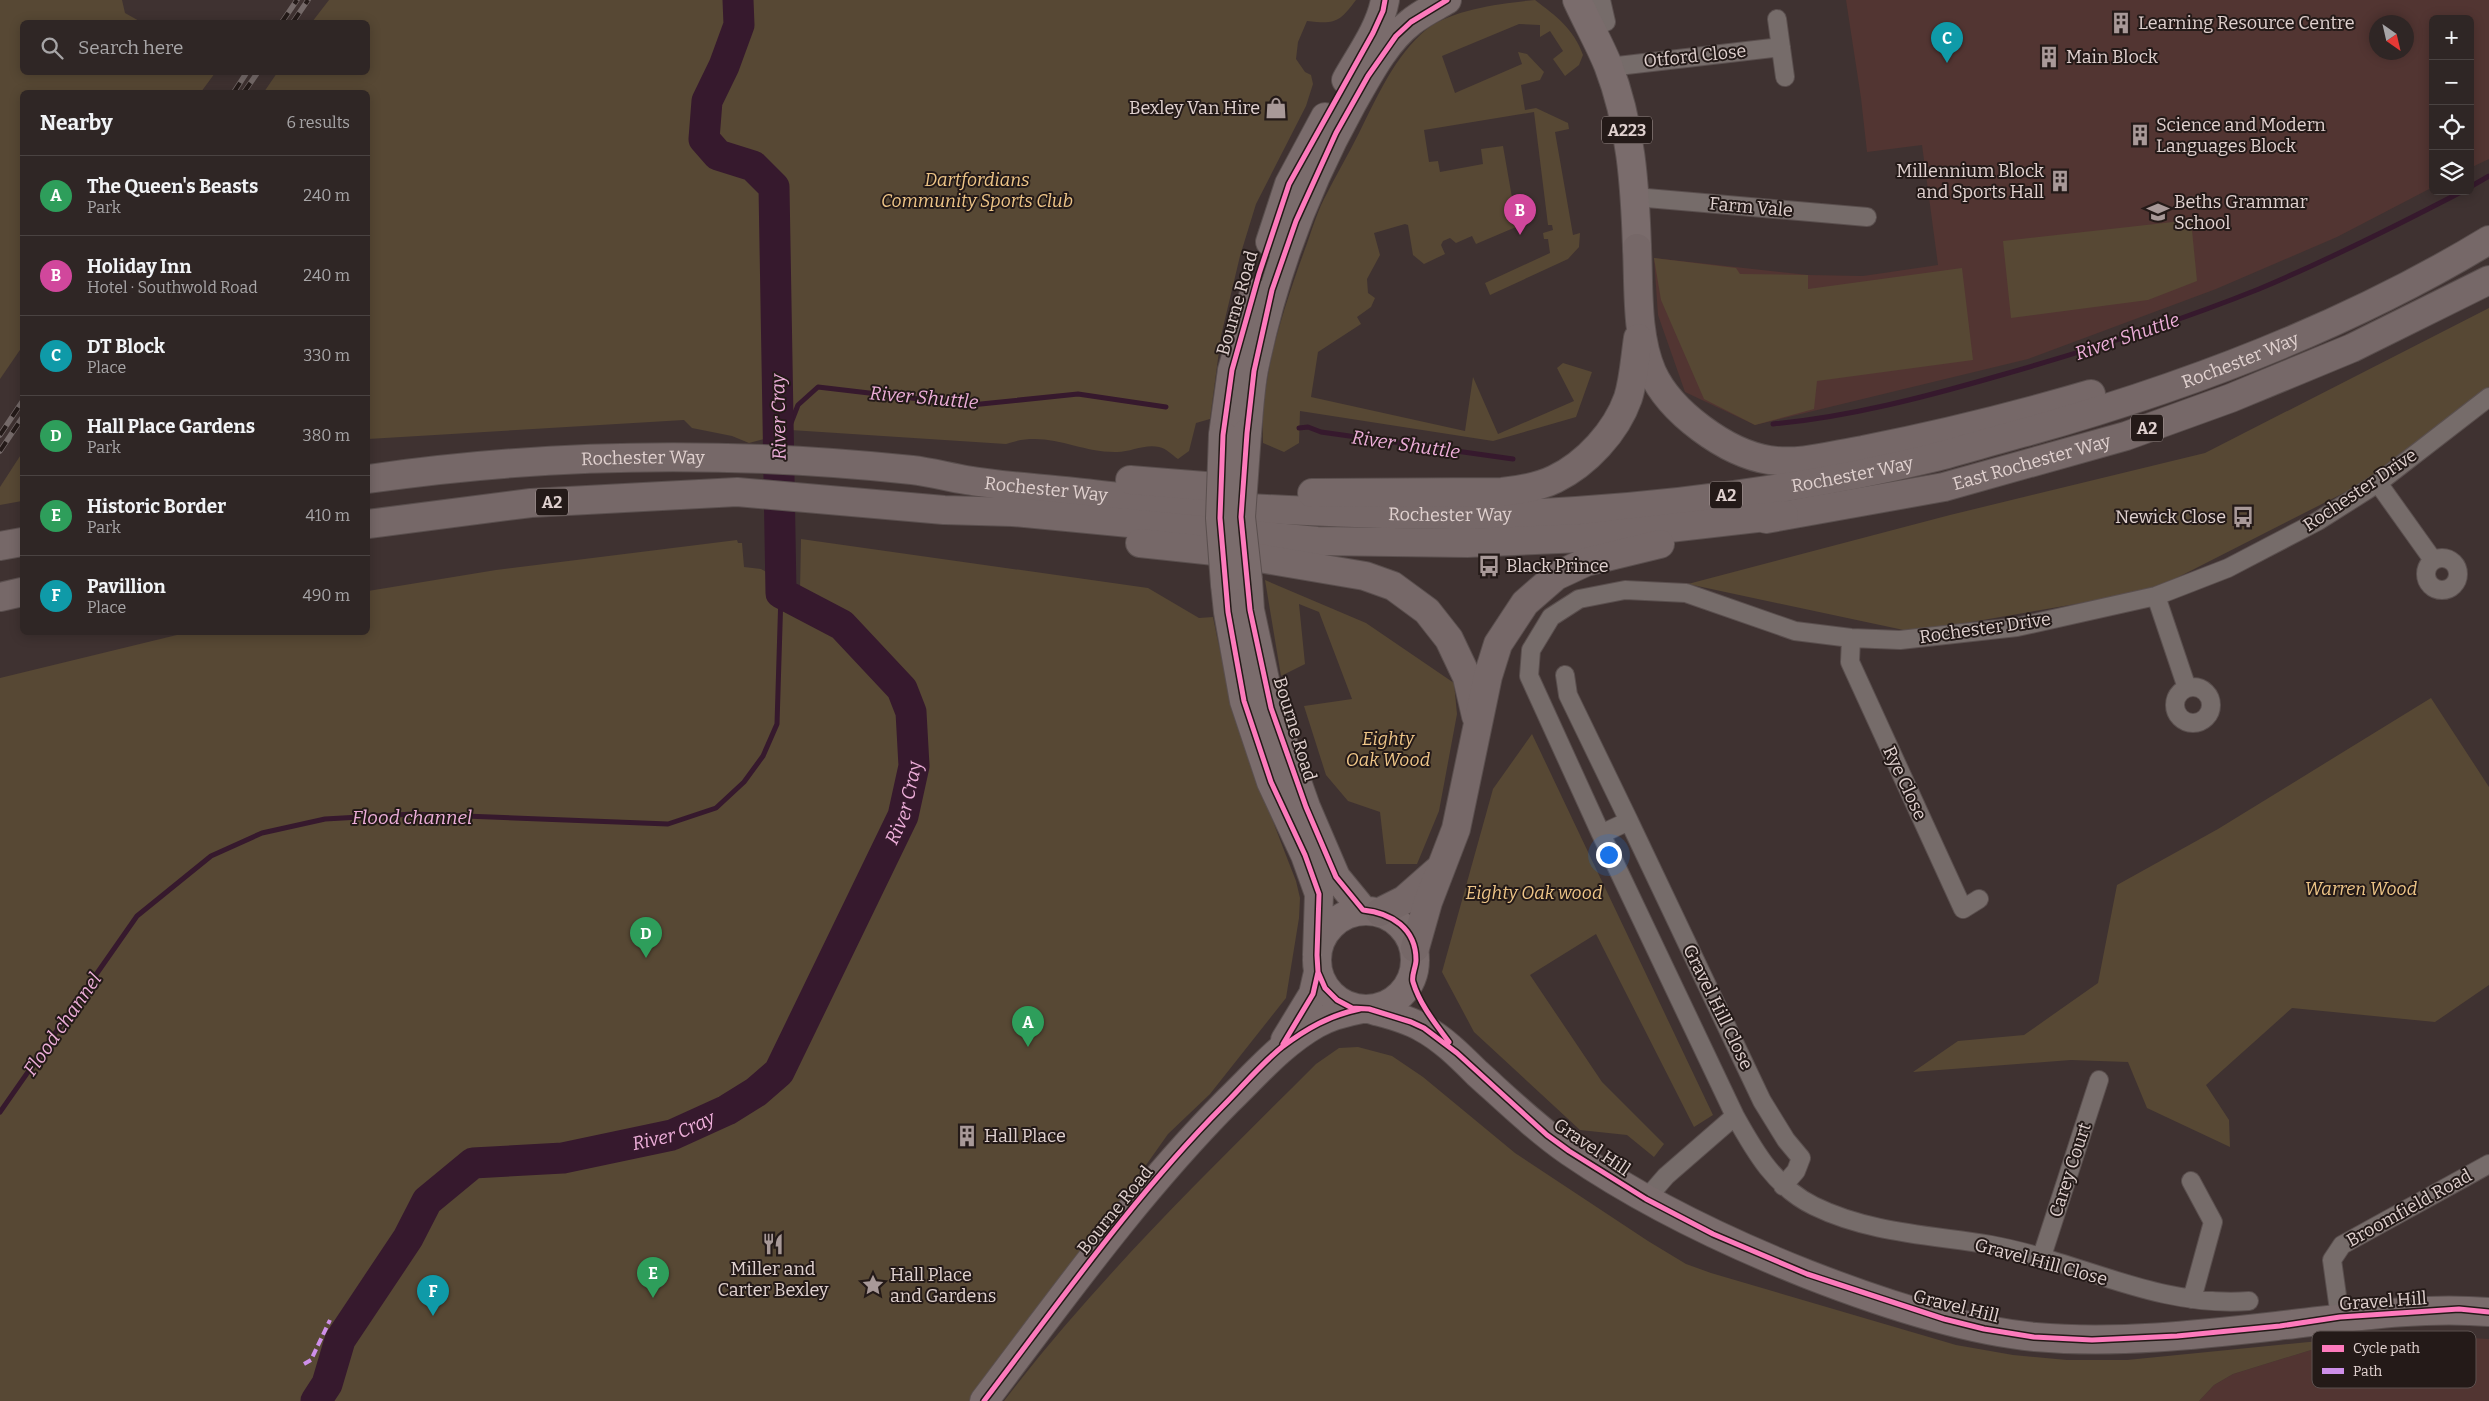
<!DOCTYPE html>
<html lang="en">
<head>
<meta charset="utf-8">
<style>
	:root { --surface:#2f2625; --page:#372e2d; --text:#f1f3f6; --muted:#a7a5a7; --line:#4a4342; --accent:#95b2f1 }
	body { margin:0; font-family:Bitter,serif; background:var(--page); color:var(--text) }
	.controls { position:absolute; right:15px; top:15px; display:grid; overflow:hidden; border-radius:8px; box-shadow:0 2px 12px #0003 }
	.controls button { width:45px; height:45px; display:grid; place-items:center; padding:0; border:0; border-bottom:1px solid var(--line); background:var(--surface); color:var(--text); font:25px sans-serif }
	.compass { position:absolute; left:2369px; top:15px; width:45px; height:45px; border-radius:50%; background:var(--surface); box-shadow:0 2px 12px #0003; rotate:146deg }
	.you { position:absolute; left:1608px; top:854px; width:18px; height:18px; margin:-12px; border:4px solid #fff; border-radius:50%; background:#1a73e8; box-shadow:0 0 0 8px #1a73e833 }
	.badge { display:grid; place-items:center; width:32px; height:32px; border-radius:50%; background:var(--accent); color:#fff; font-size:16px; font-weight:700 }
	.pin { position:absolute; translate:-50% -41px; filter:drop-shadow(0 1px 2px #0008) }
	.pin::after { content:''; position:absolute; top:26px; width:18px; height:15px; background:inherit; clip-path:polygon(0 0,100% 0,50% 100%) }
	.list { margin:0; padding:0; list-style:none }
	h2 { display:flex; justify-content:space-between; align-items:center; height:65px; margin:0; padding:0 20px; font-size:21px }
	h2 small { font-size:16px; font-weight:400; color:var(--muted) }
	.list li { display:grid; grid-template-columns:32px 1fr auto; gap:15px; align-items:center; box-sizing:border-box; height:80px; padding:0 20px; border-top:1px solid var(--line) }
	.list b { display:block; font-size:19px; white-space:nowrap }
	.list p { margin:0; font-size:16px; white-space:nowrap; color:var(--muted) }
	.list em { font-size:16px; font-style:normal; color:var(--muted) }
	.icon { flex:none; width:28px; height:28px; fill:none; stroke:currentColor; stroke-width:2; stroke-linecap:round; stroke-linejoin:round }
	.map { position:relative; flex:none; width:2489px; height:1401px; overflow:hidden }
	.search { position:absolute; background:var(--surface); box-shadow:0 2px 12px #0003; left:20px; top:20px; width:350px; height:55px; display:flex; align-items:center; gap:12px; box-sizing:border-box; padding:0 18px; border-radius:8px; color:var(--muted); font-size:19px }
	.panel { position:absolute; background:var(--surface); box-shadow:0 2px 12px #0003; left:20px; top:90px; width:350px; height:545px; border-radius:8px }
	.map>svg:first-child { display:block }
	.built { fill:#523532; fill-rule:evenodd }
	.green { fill:#574834 }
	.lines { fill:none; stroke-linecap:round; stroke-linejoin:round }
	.stream { stroke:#36192d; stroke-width:5 }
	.river { stroke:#36192d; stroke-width:31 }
	.street-casing { stroke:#5a4f4e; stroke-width:20 }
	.primary-casing { stroke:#5a4f4e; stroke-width:30 }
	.highway-casing { stroke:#5a4f4e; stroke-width:30 }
	.street { stroke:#766c6a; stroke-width:18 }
	.primary { stroke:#7a6c6c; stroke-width:28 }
	.highway { stroke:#766868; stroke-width:28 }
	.rail-casing { stroke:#746968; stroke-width:5.5 }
	.rail { stroke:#241a18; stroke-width:4; stroke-dasharray:11; stroke-linecap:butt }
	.primary-bridge-casing { stroke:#5a4f4e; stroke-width:30; stroke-linecap:butt }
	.primary-bridge { stroke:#7a6c6c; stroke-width:28 }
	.quiet { stroke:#ce8fe9; stroke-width:4; stroke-dasharray:8 4; stroke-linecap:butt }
	.cycleway-casing { stroke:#241a18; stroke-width:8 }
	.cycleway { stroke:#fd7abc; stroke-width:5 }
	.labels { text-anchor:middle; stroke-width:4; stroke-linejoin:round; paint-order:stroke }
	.shield { fill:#241a18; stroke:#a89a98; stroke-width:1 }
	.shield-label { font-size:16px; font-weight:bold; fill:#e0d1cf }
	.poi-label { font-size:18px; fill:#e0d1cf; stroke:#241a18; text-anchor:start }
	.street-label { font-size:18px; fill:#e0d1cf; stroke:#241a18 }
	.park-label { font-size:18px; font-style:italic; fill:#efc688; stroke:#241a18 }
	.water-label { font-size:19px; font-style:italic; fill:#edaed9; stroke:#241a18 }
	.key { fill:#241a18; stroke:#5c514f; stroke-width:1 }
	.key-label { font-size:14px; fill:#e0d1cf }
</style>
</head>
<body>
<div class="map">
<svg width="2489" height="1401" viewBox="0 0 2489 1401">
	<rect width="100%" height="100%" fill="#3f3231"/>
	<path class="built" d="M1846 0H2489V159L2470 168V19H2433V187L2337 237 2216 289 2028 359 1755 425 1685 392 1658 315 1654 258 1808 275 1863 276 1938 265 1922 145 1867 152 1861 98ZM2376 22H2406V52H2376Z
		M2413 1335 2489 1339V1401H2199L2214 1385 2233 1374 2350 1338Z"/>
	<path class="green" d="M0 0H122L125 13 141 22H22V72L215 73 201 92H22V347L0 379Z
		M329 0H1356C1339 23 1335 24 1307 21L1298 42 1296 59 1305 72 1311 75 1313 84 1306 106 1256 204 1240 256 1221 336 1210 419 1196 423 1189 451 1178 459C1172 455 1166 448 1159 447 1144 444 1131 452 1117 452 1077 453 1048 429 1006 444L775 429 768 438 749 443 732 436 692 428 684 420 368 439V92H264L277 73 368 72V22H312Z
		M1535 0C1556 16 1574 29 1583 55L1579 65 1565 76 1553 59 1563 51 1550 31 1540 37V25L1519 24 1442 56 1455 93 1522 64 1518 52 1527 54 1544 72 1540 80 1521 85 1525 110 1536 108 1568 123 1569 129 1555 132 1573 235 1580 233 1579 247 1568 259 1490 295 1485 283 1550 253 1548 239H1544L1543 233 1553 230 1552 225H1548L1534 112 1424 130 1429 162 1438 161 1440 172 1483 164 1481 149 1503 146 1514 209 1528 207 1530 221 1476 244 1472 236 1456 243 1450 238 1443 241 1441 245 1445 254 1424 264 1413 255 1408 225 1405 224 1374 233 1380 255 1367 279 1368 293 1375 298 1371 307 1357 317 1361 324 1318 352 1311 397 1465 431 1473 377 1498 434 1574 401 1557 368 1563 363 1592 372 1576 417 1493 441 1300 411 1299 443 1284 452 1263 443C1260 378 1283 310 1305 249 1311 233 1316 215 1324 199 1335 177 1348 155 1359 133 1377 97 1395 55 1427 29 1453 9 1503 3 1535 0Z
		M2191 220 2197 281 2148 300 2011 318 2003 241Z
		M1654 258 1736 268 1740 274 1808 275V289L1962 268 1973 360 1817 381 1814 409 1755 425 1704 399 1661 300Z
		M2489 308V391L2375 477 2151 591 1913 632 1688 584 1950 515 2205 453Z
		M22 453V501L0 505V487Z
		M801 539 1148 588 1199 618 1213 617C1231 711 1261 792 1296 881L1300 898 1299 918 1286 998 1210 1094 1168 1134 1029 1331 974 1401H0V678L185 633 368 632V591L496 570 737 540 738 543H742L744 567 761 569 800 591Z
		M1265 580 1366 623 1454 683 1457 714 1439 811 1417 864H1386L1380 812 1348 801 1326 775 1304 706 1352 699 1319 612 1299 604 1305 664 1281 676Z
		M2431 698 2489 787V985L2435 1022 2292 1008 2206 1085 2229 1120 2230 1147 2147 1108 2128 1062 2071 1060 1913 1072 1958 1041 2024 1035 2098 983 2117 885 2218 829Z
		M1532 734 1713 1115 1694 1127 1596 934 1530 975 1602 1082 1664 1144 1654 1157 1627 1135 1580 1130 1474 1032 1442 972 1493 789Z
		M1358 1047 1392 1056 1423 1077 1515 1153 1648 1241 1686 1264 1711 1273 1956 1345 2013 1355 2067 1360H2127L2350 1338 2233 1374 2214 1385 2199 1401H1004C1097 1279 1208 1172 1316 1064L1339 1048Z"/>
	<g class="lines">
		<path class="stream" d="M2470 187 2489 176
			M1773 424C1849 417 1925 397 1998 376 2086 351 2174 323 2259 289 2328 260 2396 226 2463 191
			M1299 428 1308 427 1321 432 1513 459
			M780 451 798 405 818 387 971 405 1078 394 1166 407
			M0 1112 137 916 211 856 262 833 325 819 413 814 668 824 716 808 744 782 763 756 777 724 781 593"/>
		<path class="river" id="s1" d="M316 1401 327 1384 340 1340 408 1238 427 1201 473 1163 563 1158 672 1135 727 1110 756 1092 779 1072 903 816 914 766 911 712 902 689 842 625 781 593 774 187 753 166 718 155 704 139 707 101 724 66 739 25 738 0"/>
		<g class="street-casing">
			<path id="street" d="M1601 0 1606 22
				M1777 19 1785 77
				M1609 67 1781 47
				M1635 197 1867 217
				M2378 483 2433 560
				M2426 574a16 16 0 1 1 32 0a16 16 0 1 1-32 0Z
				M2156 596 2187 688
				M1851 638 1850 662 1963 909 1979 899
				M1565 675 1568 695 1629 821
				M2175 705a18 18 0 1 1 36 0a18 18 0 1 1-36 0Z
				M1601 834 1529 676 1531 650 1551 617 1579 599 1625 590 1686 593 1795 631 1851 638 1900 640 2017 627 2156 596 2228 568 2318 521 2378 483 2489 397
				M2191 1181 2213 1222 2192 1299
				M1783 1186 1796 1171 1801 1158 1786 1140 1762 1101 1629 821 1601 834 1735 1116C1755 1152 1775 1187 1814 1206 1869 1233 1931 1235 1991 1245 2078 1261 2158 1308 2249 1301
				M1646 1199 1666 1176 1735 1116
				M2041 1259 2099 1080
				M2340 1317 2332 1260 2342 1245 2489 1164"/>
		</g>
		<g class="primary-casing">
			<path id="primary" d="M1577 0C1587 22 1599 43 1608 65 1631 124 1635 186 1637 248
				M1346 80C1360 55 1380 28 1385 0
				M1270 242 1289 184 1325 117
				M1247 433C1249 412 1250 390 1254 369 1273 276 1306 187 1352 104 1368 76 1385 42 1411 22 1422 13 1435 7 1447 0
				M1223 435 1232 370 1254 293
				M1248 580 1250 610 1271 708 1306 807 1336 877 1363 910
				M1225 584 1228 612 1244 701 1271 782 1305 855 1319 894 1317 955
				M1317 960a49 49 0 1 1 98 0a49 49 0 1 1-98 0Z
				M1369 1009C1386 1014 1405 1018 1421 1027 1442 1038 1460 1056 1477 1073 1507 1100 1537 1129 1570 1152 1643 1202 1724 1241 1807 1274 1876 1301 1961 1330 2035 1337 2115 1344 2198 1335 2277 1326 2347 1318 2418 1306 2489 1312
				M1285 1040 1313 994 1318 972
				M984 1401C1062 1298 1137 1193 1228 1101 1256 1074 1281 1044 1316 1024 1330 1016 1346 1012 1362 1009"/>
		</g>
		<g class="highway-casing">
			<g id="highway">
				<path d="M1637 248C1639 288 1636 335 1652 372 1670 412 1726 453 1769 460 1800 465 1832 455 1863 450 1939 435 2016 416 2091 394"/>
				<path id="s2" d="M368 479C547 453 732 451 912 470 930 472 948 477 966 480 1001 486 1038 488 1074 492 1114 496 1154 502 1194 505 1320 512 1449 520 1576 511 1695 503 1815 486 1932 458 1963 450 1995 440 2026 432 2187 387 2346 327 2489 240"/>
				<path d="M1130 480 1242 489"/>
				<path d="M1312 493 1502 492C1520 490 1539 487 1555 479 1586 464 1616 432 1628 398 1634 379 1635 357 1638 338"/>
				<path id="s3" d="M1766 519 1944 487 2126 436 2231 398 2352 348 2489 280"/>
				<path d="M368 524 531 503 737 492 944 510 1013 512 1317 541 1467 543 1582 538 1784 515"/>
				<path d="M1140 543 1224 552 1365 576 1393 586 1427 611 1449 639 1467 677 1476 716"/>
				<path d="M0 546 22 542"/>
				<path d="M0 597 22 592"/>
				<path d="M1380 912 1404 900 1437 871"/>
				<path d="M1415 948 1428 902 1456 829 1488 676 1498 644 1525 603 1556 576 1586 562 1660 544"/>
			</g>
		</g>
		<use href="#street" class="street"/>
		<use href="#primary" class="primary"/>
		<use href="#highway" class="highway"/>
		<g class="rail-casing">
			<path id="rail" d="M282 22 297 0
				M293 22 308 0
				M234 92 247 72
				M244 92 258 72
				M0 435 22 402
				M0 451 22 418"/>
		</g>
		<use href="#rail" class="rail"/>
		<g class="primary-bridge-casing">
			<path id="primary-bridge" d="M1247 433 1241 517 1248 580
				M1223 435 1220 518 1225 584"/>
		</g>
		<use href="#primary-bridge" class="primary-bridge"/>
		<path class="quiet" d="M304 1364 311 1360 330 1320"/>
		<g class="cycleway-casing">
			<path id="cycleway" d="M1385 0 1383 11 1373 33 1289 184 1259 274 1232 370 1223 435 1220 518 1228 612 1244 701 1271 782 1305 855 1319 894 1317 955 1318 972 1325 988 1337 1000 1352 1008 1369 1009 1411 1022 1424 1028 1457 1053 1547 1135 1569 1151 1646 1199 1713 1234 1807 1274 1944 1319 1984 1329 2034 1337 2092 1340 2177 1336 2280 1326 2340 1317 2459 1309 2489 1312
				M1447 0 1411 22 1396 36 1368 76 1336 133 1296 221 1272 290 1254 371 1247 433 1241 517 1250 610 1271 708 1306 807 1336 877 1363 910C1391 913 1416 928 1416 960 1416 967 1411 976 1413 982 1420 1005 1435 1023 1449 1042
				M1283 1044 1313 994 1318 972
				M984 1401C1061 1300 1134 1196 1223 1106 1242 1087 1261 1064 1282 1047 1306 1029 1330 1015 1360 1009"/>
		</g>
		<use href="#cycleway" class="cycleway"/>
	</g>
	<defs>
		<g id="building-bare" transform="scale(1.725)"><path d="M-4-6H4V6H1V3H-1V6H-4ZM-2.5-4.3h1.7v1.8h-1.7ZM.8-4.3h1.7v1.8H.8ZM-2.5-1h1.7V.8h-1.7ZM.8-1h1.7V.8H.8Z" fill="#a89998" stroke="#241a18" stroke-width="2.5" paint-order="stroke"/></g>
		<g id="shop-bare" transform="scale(1.725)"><path d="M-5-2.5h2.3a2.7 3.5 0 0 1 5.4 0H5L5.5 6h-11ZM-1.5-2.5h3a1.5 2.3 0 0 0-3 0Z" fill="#a89998" stroke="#241a18" stroke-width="2.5" paint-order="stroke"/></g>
		<g id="school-bare" transform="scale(1.725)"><path d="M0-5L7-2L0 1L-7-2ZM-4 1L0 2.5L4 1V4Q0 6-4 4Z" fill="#a89998" stroke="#241a18" stroke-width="2.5" paint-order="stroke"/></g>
		<g id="bus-bare" transform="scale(1.725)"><path d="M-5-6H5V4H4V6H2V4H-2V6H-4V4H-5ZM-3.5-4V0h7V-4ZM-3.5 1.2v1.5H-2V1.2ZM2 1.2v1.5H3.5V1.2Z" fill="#a89998" stroke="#241a18" stroke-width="2.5" paint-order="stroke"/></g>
		<g id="restaurant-bare" transform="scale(1.725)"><path d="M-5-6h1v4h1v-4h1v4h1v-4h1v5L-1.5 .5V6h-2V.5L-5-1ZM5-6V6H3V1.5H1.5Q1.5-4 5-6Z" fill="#a89998" stroke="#241a18" stroke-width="2.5" paint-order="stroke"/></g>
		<g id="sight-bare" transform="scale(1.725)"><path d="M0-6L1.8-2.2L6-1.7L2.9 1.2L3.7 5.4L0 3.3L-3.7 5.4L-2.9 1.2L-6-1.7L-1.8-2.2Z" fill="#a89998" stroke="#241a18" stroke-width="2.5" paint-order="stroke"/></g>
	</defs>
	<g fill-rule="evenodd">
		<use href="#building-bare" x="2121" y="23"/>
		<use href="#building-bare" x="2049" y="57"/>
		<use href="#shop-bare" x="1276" y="108"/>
		<use href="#building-bare" x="2140" y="135"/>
		<use href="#building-bare" x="2060" y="181"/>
		<use href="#school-bare" x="2158" y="212"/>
		<use href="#bus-bare" x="2243" y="517"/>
		<use href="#bus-bare" x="1489" y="566"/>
		<use href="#building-bare" x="967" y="1136"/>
		<use href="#restaurant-bare" x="773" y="1244"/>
		<use href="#sight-bare" x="873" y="1285"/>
	</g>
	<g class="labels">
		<g class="shield">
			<rect x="1602" y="116.5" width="50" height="27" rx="4"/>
			<rect x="2131" y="414.5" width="32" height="27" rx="4"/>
			<rect x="1710" y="481.5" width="32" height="27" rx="4"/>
			<rect x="536" y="488.5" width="32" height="27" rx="4"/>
		</g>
		<g class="shield-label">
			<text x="1627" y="136">A223</text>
			<text x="2147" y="434">A2</text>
			<text x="1726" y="501">A2</text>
			<text x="552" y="508">A2</text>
		</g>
		<g class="poi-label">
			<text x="2138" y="29">Learning Resource Centre</text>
			<text x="2066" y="63">Main Block</text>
			<text x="1260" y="114" text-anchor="end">Bexley Van Hire</text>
			<text x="2156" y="131">Science and Modern<tspan x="2156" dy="21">Languages Block</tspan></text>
			<text x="2044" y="177" text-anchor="end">Millennium Block<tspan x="2044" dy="21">and Sports Hall</tspan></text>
			<text x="2174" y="208">Beths Grammar<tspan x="2174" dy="21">School</tspan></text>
			<text x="2226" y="523" text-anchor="end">Newick Close</text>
			<text x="1506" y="572">Black Prince</text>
			<text x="984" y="1142">Hall Place</text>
			<text x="773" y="1275" text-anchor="middle">Miller and<tspan x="773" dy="21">Carter Bexley</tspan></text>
			<text x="890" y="1281">Hall Place<tspan x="890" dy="21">and Gardens</tspan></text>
		</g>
		<g class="street-label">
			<text transform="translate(1695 56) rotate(-6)" y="6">Otford Close</text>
			<text transform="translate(1751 207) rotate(5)" y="6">Farm Vale</text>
			<text transform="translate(1237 303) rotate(-74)" y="6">Bourne Road</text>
			<text dy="6" stroke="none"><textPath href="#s2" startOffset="1896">Rochester Way</textPath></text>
			<text dy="6" stroke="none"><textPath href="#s2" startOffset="276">Rochester Way</textPath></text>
			<text dy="6" stroke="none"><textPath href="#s3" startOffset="272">East Rochester Way</textPath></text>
			<text dy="6" stroke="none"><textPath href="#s2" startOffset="1491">Rochester Way</textPath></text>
			<text dy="6" stroke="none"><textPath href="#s2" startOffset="681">Rochester Way</textPath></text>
			<text transform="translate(2360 490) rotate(-34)" y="6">Rochester Drive</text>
			<text dy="6" stroke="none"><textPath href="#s2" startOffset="1086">Rochester Way</textPath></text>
			<text transform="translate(1985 628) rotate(-8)" y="6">Rochester Drive</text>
			<text transform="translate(1295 729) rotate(73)" y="6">Bourne Road</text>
			<text transform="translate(1905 783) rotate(65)" y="6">Rye Close</text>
			<text transform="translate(1718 1007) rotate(64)" y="6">Gravel Hill Close</text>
			<text transform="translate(1592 1147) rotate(34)" y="6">Gravel Hill</text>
			<text transform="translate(2070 1170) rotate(-72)" y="6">Carey Court</text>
			<text transform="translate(2409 1208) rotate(-29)" y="6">Broomfield Road</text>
			<text transform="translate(1115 1210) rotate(-51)" y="6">Bourne Road</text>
			<text transform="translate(2041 1262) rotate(15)" y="6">Gravel Hill Close</text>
			<text transform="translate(2383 1301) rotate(-4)" y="6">Gravel Hill</text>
			<text transform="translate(1956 1306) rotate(14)" y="6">Gravel Hill</text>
		</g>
		<g class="park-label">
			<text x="977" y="186">Dartfordians<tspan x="977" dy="21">Community Sports Club</tspan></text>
			<text x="1388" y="745">Eighty<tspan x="1388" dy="21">Oak Wood</tspan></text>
			<text x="2361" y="895">Warren Wood</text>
			<text x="1534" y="899">Eighty Oak wood</text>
		</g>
		<g class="water-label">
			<text transform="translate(2127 336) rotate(-19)" y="7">River Shuttle</text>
			<text transform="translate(924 397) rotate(5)" y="7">River Shuttle</text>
			<text transform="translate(778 417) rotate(-91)" y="7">River Cray</text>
			<text transform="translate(1406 444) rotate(8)" y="7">River Shuttle</text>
			<text dy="7" stroke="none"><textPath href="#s1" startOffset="914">River Cray</textPath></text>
			<text x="412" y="824">Flood channel</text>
			<text transform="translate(62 1024) rotate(-55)" y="7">Flood channel</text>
			<text dy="7" stroke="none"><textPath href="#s1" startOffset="494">River Cray</textPath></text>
		</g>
	</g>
	<rect x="2312" y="1331" width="164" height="57" rx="8" class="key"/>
	<rect x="2322" y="1345" width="22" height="7" fill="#fd7abc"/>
	<rect x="2322" y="1368" width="22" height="6" fill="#ce8fe9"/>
	<g class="key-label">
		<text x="2353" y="1353">Cycle path</text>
		<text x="2353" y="1376">Path</text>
	</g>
</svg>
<div class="controls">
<button>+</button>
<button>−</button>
<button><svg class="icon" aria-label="locate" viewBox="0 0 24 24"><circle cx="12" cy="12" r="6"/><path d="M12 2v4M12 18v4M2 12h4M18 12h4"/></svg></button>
<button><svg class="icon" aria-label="layers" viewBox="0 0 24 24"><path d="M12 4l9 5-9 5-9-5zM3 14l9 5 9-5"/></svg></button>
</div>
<svg class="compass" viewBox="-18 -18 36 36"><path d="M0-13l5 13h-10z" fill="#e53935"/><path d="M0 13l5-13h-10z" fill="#a7a5a7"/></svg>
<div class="you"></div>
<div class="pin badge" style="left:1028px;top:1047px;background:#2e9e5b">A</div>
<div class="pin badge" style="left:1520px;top:235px;background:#d1479c">B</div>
<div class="pin badge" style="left:1947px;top:63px;background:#0f9aa8">C</div>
<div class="pin badge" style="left:646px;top:958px;background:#2e9e5b">D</div>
<div class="pin badge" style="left:653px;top:1298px;background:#2e9e5b">E</div>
<div class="pin badge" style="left:433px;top:1316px;background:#0f9aa8">F</div>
<div class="search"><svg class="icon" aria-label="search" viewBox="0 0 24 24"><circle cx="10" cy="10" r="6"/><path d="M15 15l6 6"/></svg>Search here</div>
<section class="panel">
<h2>Nearby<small>6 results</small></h2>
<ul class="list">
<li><span class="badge" style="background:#2e9e5b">A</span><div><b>The Queen's Beasts</b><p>Park</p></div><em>240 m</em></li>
<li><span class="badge" style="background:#d1479c">B</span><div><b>Holiday Inn</b><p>Hotel · Southwold Road</p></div><em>240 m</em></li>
<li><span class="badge" style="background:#0f9aa8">C</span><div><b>DT Block</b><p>Place</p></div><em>330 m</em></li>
<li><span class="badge" style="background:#2e9e5b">D</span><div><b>Hall Place Gardens</b><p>Park</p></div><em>380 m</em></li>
<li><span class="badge" style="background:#2e9e5b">E</span><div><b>Historic Border</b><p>Park</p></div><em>410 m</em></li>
<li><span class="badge" style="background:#0f9aa8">F</span><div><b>Pavillion</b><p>Place</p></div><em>490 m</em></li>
</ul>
</section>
</div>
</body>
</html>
